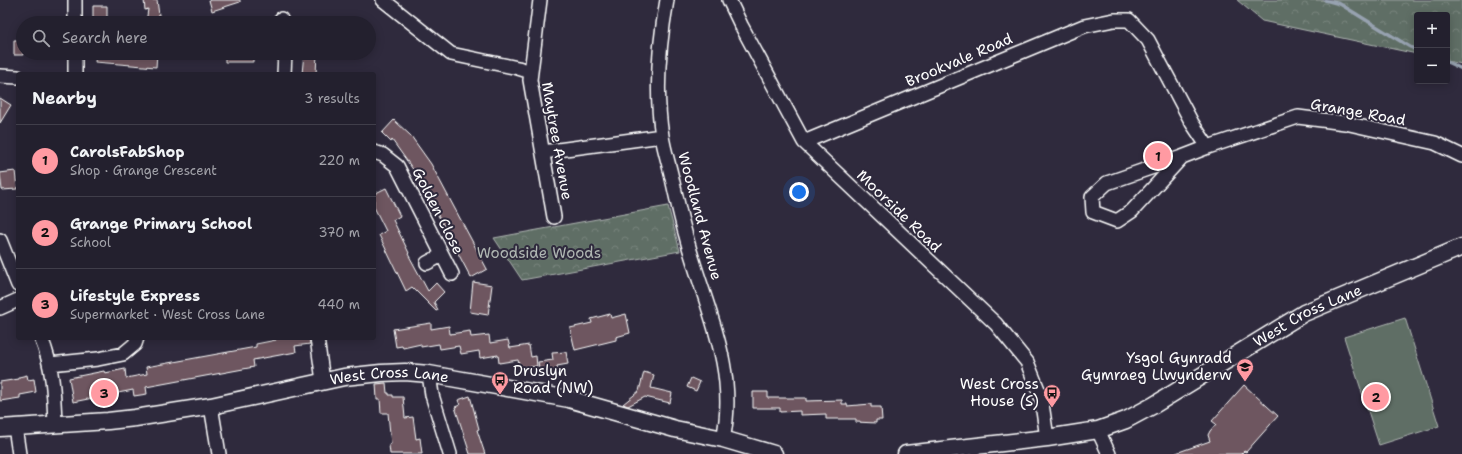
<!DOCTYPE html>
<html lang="en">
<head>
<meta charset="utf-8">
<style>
	:root { --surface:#23202e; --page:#2f2d3a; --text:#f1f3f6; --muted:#a3a3aa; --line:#403e4a; --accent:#ff9aa2 }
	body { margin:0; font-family:"Shantell Sans",sans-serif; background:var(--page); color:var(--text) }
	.controls { position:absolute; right:12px; top:12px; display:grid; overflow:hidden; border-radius:4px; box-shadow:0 2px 10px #0003 }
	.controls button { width:36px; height:36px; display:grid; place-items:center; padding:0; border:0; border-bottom:1px solid var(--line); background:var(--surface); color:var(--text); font:20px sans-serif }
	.you { position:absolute; left:799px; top:192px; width:14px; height:14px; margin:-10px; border:3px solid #fff; border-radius:50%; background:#1a73e8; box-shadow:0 0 0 6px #1a73e833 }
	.badge { display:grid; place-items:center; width:26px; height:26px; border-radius:50%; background:var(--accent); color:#111; font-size:13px; font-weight:700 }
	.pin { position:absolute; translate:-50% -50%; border:2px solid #fff; box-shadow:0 1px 4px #0006 }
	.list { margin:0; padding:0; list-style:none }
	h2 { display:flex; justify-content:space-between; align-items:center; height:52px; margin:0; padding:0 16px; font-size:17px }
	h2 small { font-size:13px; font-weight:400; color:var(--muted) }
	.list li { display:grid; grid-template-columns:26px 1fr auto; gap:12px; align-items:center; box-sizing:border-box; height:72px; padding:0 16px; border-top:1px solid var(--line) }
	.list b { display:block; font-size:15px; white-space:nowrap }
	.list p { margin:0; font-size:13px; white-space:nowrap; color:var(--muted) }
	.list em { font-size:13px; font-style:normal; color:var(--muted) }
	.icon { flex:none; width:22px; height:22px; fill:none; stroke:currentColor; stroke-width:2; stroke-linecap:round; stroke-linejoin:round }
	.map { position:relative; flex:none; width:1462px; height:454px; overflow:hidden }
	.search { position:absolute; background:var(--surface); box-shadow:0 2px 10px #0003; left:16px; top:16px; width:360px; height:44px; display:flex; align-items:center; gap:10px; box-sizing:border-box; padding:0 14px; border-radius:22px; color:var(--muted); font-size:15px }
	.panel { position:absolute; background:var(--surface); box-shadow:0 2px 10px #0003; left:16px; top:72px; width:360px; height:268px; border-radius:4px }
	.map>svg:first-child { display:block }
	.grass { fill:#5f6e65; stroke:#afb6b2 }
	.forest { fill:url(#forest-crowns); stroke:#afb6b2 }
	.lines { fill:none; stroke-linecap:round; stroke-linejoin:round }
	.stream { stroke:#97a2b0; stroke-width:3.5 }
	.building { fill:#6e5760; stroke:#fff }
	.minor-casing { stroke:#fff; stroke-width:16 }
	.tertiary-casing { stroke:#fff; stroke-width:19 }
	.minor { stroke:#2f2a3d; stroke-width:13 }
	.tertiary { stroke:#2f2a3d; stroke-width:16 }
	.labels { text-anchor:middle; stroke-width:4; stroke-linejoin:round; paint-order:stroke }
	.street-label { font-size:15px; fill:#fff; stroke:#2f2a3d }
	.park-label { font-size:15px; fill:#afb6b2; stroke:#2f2a3d }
	.poi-label { font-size:15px; fill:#fff; stroke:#2f2a3d; text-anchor:end }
</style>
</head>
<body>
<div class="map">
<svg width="1462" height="454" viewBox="0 0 1462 454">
	<defs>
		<pattern id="forest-crowns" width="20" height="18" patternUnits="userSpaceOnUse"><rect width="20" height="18" fill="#5f6e65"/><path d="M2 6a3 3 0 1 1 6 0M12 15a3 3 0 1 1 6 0" fill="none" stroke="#77847c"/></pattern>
	</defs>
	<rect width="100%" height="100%" fill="#2f2a3d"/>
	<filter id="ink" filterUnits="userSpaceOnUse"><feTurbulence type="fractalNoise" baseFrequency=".025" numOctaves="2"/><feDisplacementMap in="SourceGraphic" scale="8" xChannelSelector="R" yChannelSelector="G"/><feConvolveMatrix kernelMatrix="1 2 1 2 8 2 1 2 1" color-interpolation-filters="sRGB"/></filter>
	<g filter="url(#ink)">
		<path class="grass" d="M1405 318 1439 426 1379 445 1344 337Z"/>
		<path class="forest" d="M1237 0H1462V64L1447 61V15H1417V54L1262 21Z
			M668 206 680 251 522 280 494 238Z"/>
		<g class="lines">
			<path class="stream" d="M1325 0 1340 4 1410 47 1417 50
				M1447 62 1462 69"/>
		</g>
		<path class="building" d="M144 0H157L160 23H146L148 9 145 10Z
			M209 0H240V2L212 11Z
			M93 6H107V23H93Z
			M14 40H23V55H14Z
			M96 53H157L156 67 95 62Z
			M225 53H253V62H225Z
			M304 53H317L316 74H302Z
			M0 98 11 105 0 123Z
			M394 120 411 136 431 164 487 269 471 278 417 175 392 140 391 142 382 133Z
			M15 171 17 189 2 190 0 173Z
			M386 188 400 216 393 220 409 253 408 254 428 291 436 283 444 292 434 302 438 310 436 311 412 287 406 291 379 235 386 231 374 207V194Z
			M473 282 492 285 488 315 470 312Z
			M610 314 611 318 626 314 630 333 616 337V340L575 350 570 328 592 323 591 319Z
			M431 323V329L449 326 450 334 470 331 471 337 489 335 490 343 508 340 510 348 529 345 531 357 536 356 537 366 520 368 518 360 499 363 498 355 480 358 479 351 461 354 459 346 440 349 439 344 421 347V344L403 348 402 346 396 347 393 329Z
			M275 338H309L310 344 295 346 296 352 253 360 254 367 146 387 147 394 134 396 133 390 73 402 69 378 104 371 105 373 125 369 126 378 147 374 146 367 256 347V344L276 340Z
			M566 352 568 364 557 366 558 372 545 374 544 372 540 373 538 362 553 360 552 353Z
			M644 372 654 375 651 388 672 393 670 403 645 397 628 406 623 404 639 391Z
			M27 375 28 380 34 379 36 392 20 395V398L0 401V382L19 379V377Z
			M691 378 700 382 696 391 687 387Z
			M386 383 387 393H389V395H393V397H403L405 418 413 417 416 439 420 438 422 454H390L389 445 391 444 388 413H381L380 399H377L376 384Z
			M1244 385 1278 416 1246 452 1244 451 1241 454H1177L1176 453 1210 441 1208 435 1210 431 1216 424 1212 421Z
			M753 392H768V398H806V401L842 400V404H847V406L871 404V407H881L882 420H876V423L856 422V419H826V414L800 415V411L780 412V408H753Z
			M470 396 479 429 477 430 485 454H470L455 407 460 405 458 400Z"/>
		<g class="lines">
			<g class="minor-casing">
				<path id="minor" d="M383 0 451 54 518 68 531 72
					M540 0 530 80 554 217
					M667 0C659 44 655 91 662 136 664 149 668 161 671 174 676 195 680 216 686 236 703 303 739 367 723 439
					M729 0 741 25 804 142 996 324 1027 362 1041 397 1047 438
					M281 19 282 23
					M75 23V0
					M75 74V53
					M284 74 285 53
					M0 76 18 77
					M804 142 1084 26 1114 20H1129L1148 40 1192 123 1208 147 1298 117 1345 123 1435 143 1462 156
					M374 152 383 155 397 166 452 274
					M543 152 662 136
					M1182 157 1107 183 1092 197 1093 212 1117 221 1132 211 1182 157 1208 147
					M0 240 18 285
					M427 263 442 255
					M0 308 18 300
					M41 338C53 366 54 394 55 424
					M317 338 323 381
					M50 364 98 359 123 354 135 344 137 338
					M429 374 432 395 450 454
					M211 406 219 454
					M15 427 19 454
					M1098 430 1109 454"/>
			</g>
			<g class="tertiary-casing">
				<g id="tertiary">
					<path id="s1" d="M0 428 108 421 135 418 211 406 344 377 381 373 405 372 429 374 569 399 675 429 723 439 774 454"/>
					<path id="s2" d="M906 454 1047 438 1098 430 1126 420 1154 405 1304 313 1462 247"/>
				</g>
			</g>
			<use href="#minor" class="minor"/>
			<use href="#tertiary" class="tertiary"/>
		</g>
	</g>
	<defs>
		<g id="school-pin" transform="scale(0.9)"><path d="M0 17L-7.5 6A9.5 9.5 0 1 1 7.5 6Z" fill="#ff9aa2" stroke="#2f2a3d"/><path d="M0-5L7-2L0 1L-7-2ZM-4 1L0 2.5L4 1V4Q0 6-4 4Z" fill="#111"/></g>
		<g id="bus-pin" transform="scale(0.9)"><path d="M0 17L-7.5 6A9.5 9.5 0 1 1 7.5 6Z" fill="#ff9aa2" stroke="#2f2a3d"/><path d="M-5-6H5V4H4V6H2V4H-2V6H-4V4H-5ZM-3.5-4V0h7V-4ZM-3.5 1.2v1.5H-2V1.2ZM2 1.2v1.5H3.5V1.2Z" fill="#111"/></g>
	</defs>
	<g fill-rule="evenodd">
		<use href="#school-pin" x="1245" y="367"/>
		<use href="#bus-pin" x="500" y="380"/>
		<use href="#bus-pin" x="1052" y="393"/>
	</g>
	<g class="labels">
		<g class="street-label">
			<text transform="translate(959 60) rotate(-23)" y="5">Brookvale Road</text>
			<text transform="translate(1358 112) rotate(10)" y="5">Grange Road</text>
			<text transform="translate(557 141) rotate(80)" y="5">Maytree Avenue</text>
			<text transform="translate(438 211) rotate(63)" y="5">Golden Close</text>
			<text transform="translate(899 211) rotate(44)" y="5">Moorside Road</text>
			<text transform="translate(700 216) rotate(75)" y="5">Woodland Avenue</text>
			<text dy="5" stroke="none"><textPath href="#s2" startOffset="433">West Cross Lane</textPath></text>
			<text dy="5" stroke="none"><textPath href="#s1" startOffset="394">West Cross Lane</textPath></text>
		</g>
		<g class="park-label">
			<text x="539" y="258">Woodside Woods</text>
		</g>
		<g class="poi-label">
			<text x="1232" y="363">Ysgol Gynradd<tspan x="1232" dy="17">Gymraeg Llwynderw</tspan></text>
			<text x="513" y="376" text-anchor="start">Druslyn<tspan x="513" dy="17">Road (NW)</tspan></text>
			<text x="1039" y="389">West Cross<tspan x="1039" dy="17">House (S)</tspan></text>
		</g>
	</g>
</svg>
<div class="controls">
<button>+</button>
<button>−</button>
</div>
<div class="you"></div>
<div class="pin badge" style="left:1158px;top:156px">1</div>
<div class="pin badge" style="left:1376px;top:397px">2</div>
<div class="pin badge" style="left:104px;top:393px">3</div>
<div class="search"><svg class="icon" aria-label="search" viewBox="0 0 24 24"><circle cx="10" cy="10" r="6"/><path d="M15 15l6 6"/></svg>Search here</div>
<section class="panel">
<h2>Nearby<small>3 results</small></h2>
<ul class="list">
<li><span class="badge">1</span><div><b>CarolsFabShop</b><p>Shop · Grange Crescent</p></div><em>220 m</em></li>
<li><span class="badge">2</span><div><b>Grange Primary School</b><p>School</p></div><em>370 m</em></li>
<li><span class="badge">3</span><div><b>Lifestyle Express</b><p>Supermarket · West Cross Lane</p></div><em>440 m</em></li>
</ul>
</section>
</div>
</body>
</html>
